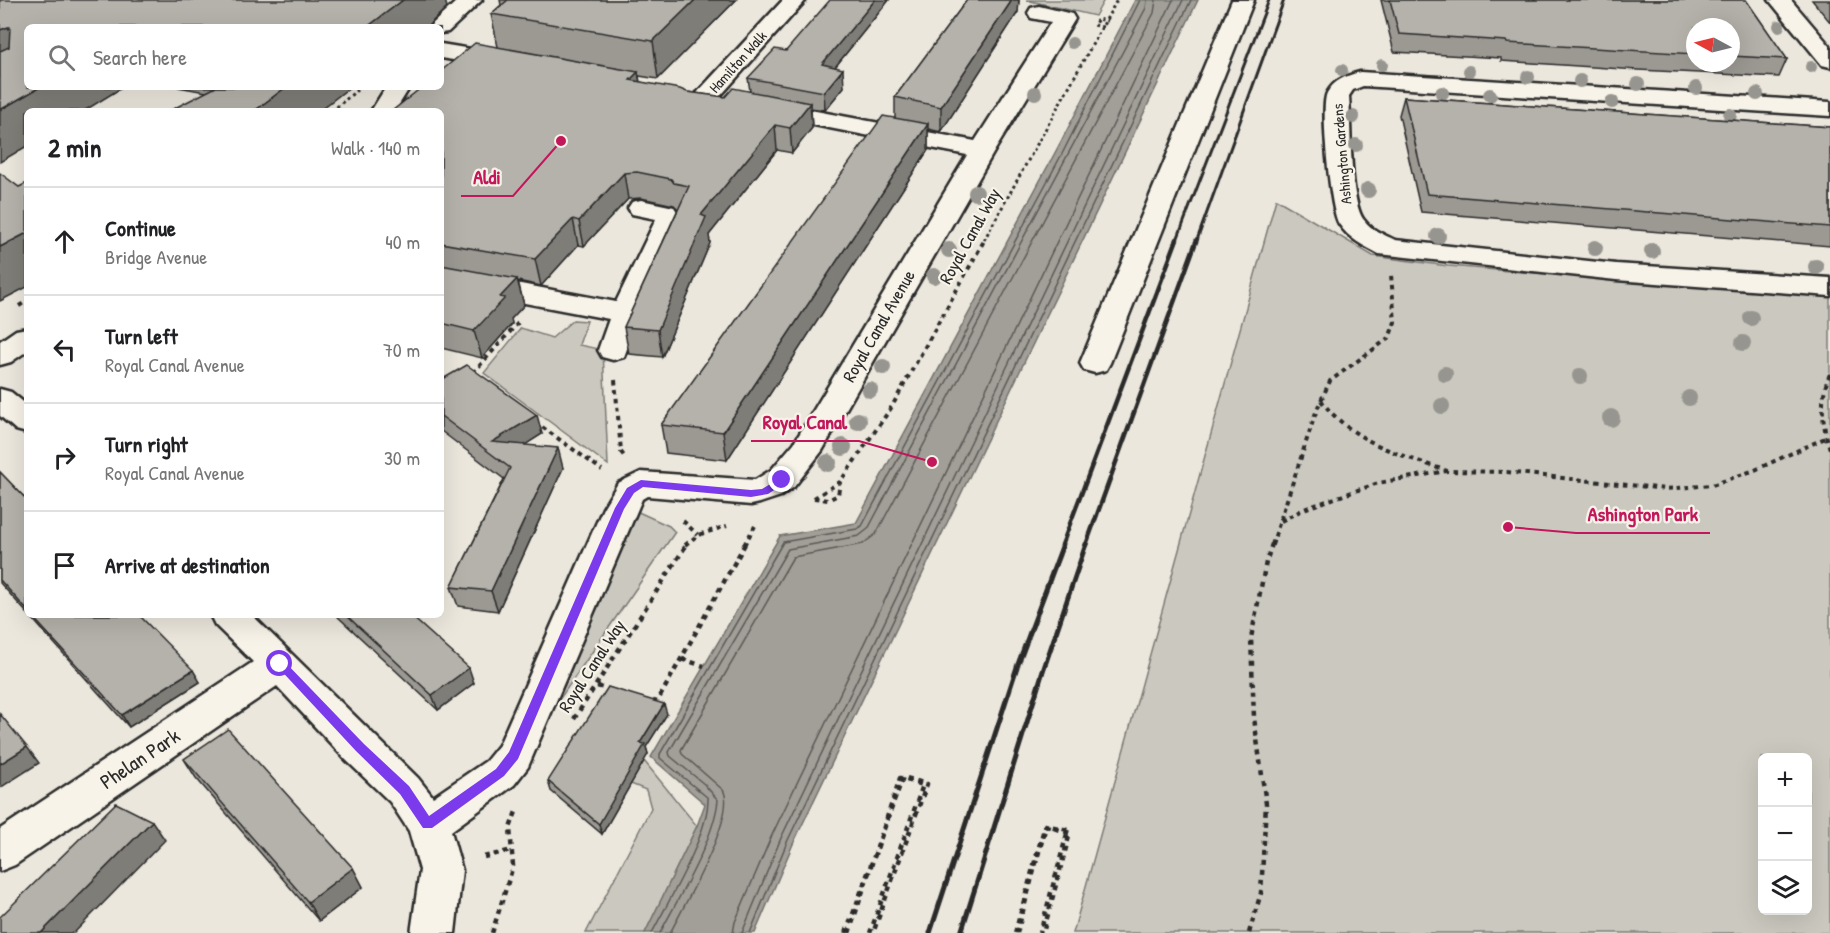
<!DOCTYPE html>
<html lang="en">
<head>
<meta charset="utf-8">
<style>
	:root { --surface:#fff; --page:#f6f6f6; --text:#202124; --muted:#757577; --line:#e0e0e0 }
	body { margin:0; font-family:"Patrick Hand",sans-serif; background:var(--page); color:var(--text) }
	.controls { position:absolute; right:18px; bottom:18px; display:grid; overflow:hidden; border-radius:9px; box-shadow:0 6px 24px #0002 }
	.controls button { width:54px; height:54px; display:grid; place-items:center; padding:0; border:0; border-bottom:2px solid var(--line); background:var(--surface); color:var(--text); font:30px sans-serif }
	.compass { position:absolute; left:1686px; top:18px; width:54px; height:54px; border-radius:50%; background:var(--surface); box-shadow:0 6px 24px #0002; rotate:277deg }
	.stop { position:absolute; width:18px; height:18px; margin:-14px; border:4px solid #7c3aed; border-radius:50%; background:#fff }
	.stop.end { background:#7c3aed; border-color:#fff; box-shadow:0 2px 6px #0008 }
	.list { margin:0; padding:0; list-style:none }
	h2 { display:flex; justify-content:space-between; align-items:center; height:78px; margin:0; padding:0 24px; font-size:26px }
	h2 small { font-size:20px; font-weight:400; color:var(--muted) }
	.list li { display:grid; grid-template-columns:39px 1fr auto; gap:18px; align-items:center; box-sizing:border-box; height:108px; padding:0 24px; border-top:2px solid var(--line) }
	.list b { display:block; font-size:22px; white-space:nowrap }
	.list p { margin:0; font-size:20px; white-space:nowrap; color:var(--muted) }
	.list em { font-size:20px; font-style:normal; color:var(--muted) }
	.icon { flex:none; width:33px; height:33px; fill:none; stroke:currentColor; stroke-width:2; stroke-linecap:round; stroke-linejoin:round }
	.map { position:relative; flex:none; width:1830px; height:933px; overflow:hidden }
	.search { position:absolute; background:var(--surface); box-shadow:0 6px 24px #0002; left:24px; top:24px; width:420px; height:66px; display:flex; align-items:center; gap:15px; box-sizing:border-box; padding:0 21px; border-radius:9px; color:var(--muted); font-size:22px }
	.panel { position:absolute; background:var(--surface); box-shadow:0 6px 24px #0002; left:24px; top:108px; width:420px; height:510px; border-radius:9px }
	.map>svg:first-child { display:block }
	.green { fill:#cbc8bf; stroke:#7b7a75; stroke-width:1.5; fill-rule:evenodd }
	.water { fill:#a29f98; stroke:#72716c; stroke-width:1.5 }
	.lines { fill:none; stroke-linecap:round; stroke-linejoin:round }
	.shore { stroke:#5b5957; stroke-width:1.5 }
	.minor-casing { stroke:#2b2b2b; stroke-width:5 }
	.path-far2 { stroke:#2b2b2b; stroke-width:3; stroke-dasharray:3 3; stroke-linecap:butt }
	.path-far1 { stroke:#2b2b2b; stroke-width:4; stroke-dasharray:4.5 4.5; stroke-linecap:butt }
	.path { stroke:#2b2b2b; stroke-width:4.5; stroke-dasharray:5 5; stroke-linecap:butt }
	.minor { fill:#f7f3e8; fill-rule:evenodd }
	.rail-far2 { stroke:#2b2b2b; stroke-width:3 }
	.rail-far1 { stroke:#2b2b2b; stroke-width:4.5 }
	.rail { stroke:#2b2b2b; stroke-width:5 }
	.path-bridge { stroke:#2b2b2b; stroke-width:4.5; stroke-dasharray:5 5; stroke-linecap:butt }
	.tree { fill:#97958f }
	.wall { fill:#9c9993; stroke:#2b2b2b; stroke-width:1.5; fill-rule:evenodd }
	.shaded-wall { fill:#7f7d78; stroke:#2b2b2b; stroke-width:1.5 }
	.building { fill:#b5b2ab; stroke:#2b2b2b; stroke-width:1.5 }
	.route { fill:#7c3aed }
	.labels { text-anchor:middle; stroke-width:4.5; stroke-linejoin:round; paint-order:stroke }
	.far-street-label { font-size:15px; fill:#2b2b2b; stroke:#f7f3e8 }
	.street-label { font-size:18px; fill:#2b2b2b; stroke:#f7f3e8 }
	.near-street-label { font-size:21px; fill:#2b2b2b; stroke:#f7f3e8 }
	.leader { fill:none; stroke:#c2185b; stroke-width:2 }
	.callout-dot { fill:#c2185b; stroke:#f7f3e8; stroke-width:2 }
	.callout-label { font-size:20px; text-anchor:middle; font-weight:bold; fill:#c2185b; stroke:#f7f3e8; stroke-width:4.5; stroke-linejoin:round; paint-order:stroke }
</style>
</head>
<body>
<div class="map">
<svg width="1830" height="933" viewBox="0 0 1830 933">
	<rect width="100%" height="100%" fill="#ebe7dd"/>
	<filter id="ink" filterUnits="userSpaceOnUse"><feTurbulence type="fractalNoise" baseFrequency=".0167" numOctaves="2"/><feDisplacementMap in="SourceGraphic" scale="12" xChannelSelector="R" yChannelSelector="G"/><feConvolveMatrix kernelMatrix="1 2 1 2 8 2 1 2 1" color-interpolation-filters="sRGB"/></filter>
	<g filter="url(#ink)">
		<path class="green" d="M1026 0H1104L1095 16Z
			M1276 199 1373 256 1448 266 1830 297V933H1073ZM1762 758H1808V910H1762Z
			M573 320 587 321 579 345 603 350 608 465 484 373 521 328 552 338Z
			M634 510 669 526 675 532 552 710Z
			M640 756 697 826 645 933H586L651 808 646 790 626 782Z"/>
		<path class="water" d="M1135 0H1198L793 844 755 933H645L697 826 705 804 651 757 780 536 856 523 1057 149Z"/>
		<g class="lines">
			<path class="shore" d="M652 933C669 900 709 834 708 798L660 758V754L783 542 857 529 862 526 1063 152 1140 0
				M660 933C679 897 714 840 718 800L704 784 670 756 669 752 788 549 859 536 868 529 1146 8 1147 0
				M670 933C683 907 738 814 723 790L682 754 681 750 793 557 863 544 876 534 1154 13 1156 0
				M733 933 735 922 772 835 1173 0
				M742 933 781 838 1183 0
				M750 933 787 842 1191 0"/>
			<g class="minor-casing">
				<path id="minor" d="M458 0H482L448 32 441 33V27H429Z
					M783 0H806L699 120 690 122 681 120 678 115 681 110Z
					M1232 0H1254L1110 363 1106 370 1095 373 1084 370 1080 363Z
					M1769 0H1791L1830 46V67L1822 65Z
					M1039 6 1072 14 1075 19 995 150 822 451 794 487 781 496 760 503 751 505 647 496 642 499 528 767 514 785 451 831 462 870 455 933H411L420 870 409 831 390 802 346 760 277 686 15 865 0 871V829L253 662 215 625 210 615H252L418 778 433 797 486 761 499 745 603 508 618 483 641 472 755 480 771 470 794 443 967 155 768 116 759 114 756 109 759 104 768 102 975 141 1051 22 1031 18 1028 13 1031 8Z
					M441 44 507 55 515 57 519 62 515 67 507 69 441 58Z
					M1360 72 1830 102V116L1363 86 1353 90 1349 96C1351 122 1349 201 1364 220 1371 230 1385 235 1395 240L1616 264 1830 278V296L1616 280 1379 254C1364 246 1349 239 1339 224 1330 210 1320 106 1327 93 1334 80 1345 76 1360 72Z
					M386 87H410L395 111H371Z
					M641 200 674 207 682 219 648 291 624 357 613 360 602 357 598 350 609 319 441 287V269L616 302 656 219 632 214 628 208 632 202Z
					M27 328V351L11 362 0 365V341L16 330Z
					M0 389 11 392 27 405V433L16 430 0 416Z"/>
			</g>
			<path class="path-far2" d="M1103 27 1094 25 1098 19 1107 21
				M332 111 357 90
				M984 240 1117 0"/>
			<path class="path-far1" d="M19 306 27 301
				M473 373 518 323
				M1830 374C1819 398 1822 424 1830 449
				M615 380 621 452 624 456
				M1321 400C1351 442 1401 455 1447 471
				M535 422 602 470
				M814 498 840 482 891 408 985 239
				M814 498 828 500 838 495 840 483
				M683 521 698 535
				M1281 521 1304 509 1378 483 1447 471 1507 472 1666 489 1712 485 1755 470 1825 438
				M685 545 698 535 727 526
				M744 545 755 526
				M1272 545 1317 409 1330 381 1389 338 1395 322 1391 275"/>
			<path class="path" d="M682 659 704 666
				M597 686 611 690
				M653 701 657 702 745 544
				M574 719 687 544
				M484 857 512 850
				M492 933 513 866 510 828 517 809
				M849 933 900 778 923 785 870 933
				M1017 933 1046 826 1070 833 1043 933
				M1249 933 1261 893 1266 804 1254 718 1251 638 1266 562 1272 544"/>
			<use href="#minor" class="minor"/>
			<path class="rail-far2" d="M1177 240 1269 0
				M1197 240 1284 0"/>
			<path class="rail-far1" d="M1062 545 1177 239
				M1086 545 1197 239"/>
			<path class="rail" d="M930 933 1017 667 1063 544
				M961 933 1043 671 1086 544"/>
			<path class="path-bridge" d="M846 933 903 777 927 784 873 933
				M1015 933 1045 825 1068 830 1040 933"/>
		</g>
		<g class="tree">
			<circle cx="1779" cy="26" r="6"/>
			<circle cx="1072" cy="43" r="6"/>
			<circle cx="1382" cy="65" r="6"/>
			<circle cx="1811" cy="67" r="6"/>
			<circle cx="1342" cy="70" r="6"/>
			<circle cx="1469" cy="71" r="6"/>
			<circle cx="1528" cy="77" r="7"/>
			<circle cx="1580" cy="81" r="7"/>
			<circle cx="1638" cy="84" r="7"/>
			<circle cx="1696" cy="88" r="7"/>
			<circle cx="1035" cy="93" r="7"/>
			<circle cx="1442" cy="93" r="7"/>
			<circle cx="1757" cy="94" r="7"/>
			<circle cx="1490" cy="95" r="7"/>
			<circle cx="1612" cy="102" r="7"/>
			<circle cx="1730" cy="115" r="7"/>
			<circle cx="1353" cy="117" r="7"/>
			<circle cx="1356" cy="145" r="7"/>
			<circle cx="1368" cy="190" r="8"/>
			<circle cx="976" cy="193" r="8"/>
			<circle cx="1438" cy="236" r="8"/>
			<circle cx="1595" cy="248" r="8"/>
			<circle cx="949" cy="250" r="8"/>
			<circle cx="1652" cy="251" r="8"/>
			<circle cx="1816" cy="267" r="8"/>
			<circle cx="934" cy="276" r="8"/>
			<circle cx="1751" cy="318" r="8"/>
			<circle cx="1743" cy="343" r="8"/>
			<circle cx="883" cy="367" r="8"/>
			<circle cx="1445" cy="374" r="8"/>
			<circle cx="1580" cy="376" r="8"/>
			<circle cx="870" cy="390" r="8"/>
			<circle cx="1689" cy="398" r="8"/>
			<circle cx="1442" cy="406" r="8"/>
			<circle cx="1611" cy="418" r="9"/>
			<circle cx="858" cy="421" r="9"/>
			<circle cx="843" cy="447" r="9"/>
			<circle cx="828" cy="463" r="9"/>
		</g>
		<path class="wall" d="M500 0H736L658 79 639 76 640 82 687 92 725 97 750 91 748 78 786 51 889 0 835 67 844 87 825 110 811 108 812 128 792 153 777 150 709 235 710 243 662 357 629 354 624 327 678 209 674 205 641 198 628 199 584 246 578 245 541 286 518 281 524 305 511 319 512 324 482 358 441 348V111L498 47 491 14 501 5Z
			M967 0H1019L1018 12 941 132 928 129V150L727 460 666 453 661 425 895 118V97Z
			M1381 0H1746L1787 59 1779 77 1638 70 1501 61V58L1394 52ZM1695 27H1731V63H1695Z
			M1812 0H1830V22Z
			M178 87H350L206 92Z
			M1404 97 1830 127V246L1421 212 1399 115Z
			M441 380 542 434 524 445 563 468 498 611 458 606 451 587 504 479 441 431Z
			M0 472 27 500V613L0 583Z
			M29 615H139L200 682 129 727Z
			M336 615H410L474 683 438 710Z
			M667 714 646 747 648 754 602 834 551 791 548 781Z
			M184 759 353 868 363 887 319 921 196 778Z"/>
		<path class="shaded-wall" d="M403 0H445L447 7 427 27H367Z
			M695 0H736L658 79 653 41Z
			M875 0H889L823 82 822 64Z
			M1012 0H1019L1018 12 941 132V107Z
			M8 27 26 65 0 77V30Z
			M843 69 844 87 825 110 824 92Z
			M638 72 642 96 630 80Z
			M40 87H123L84 111H27V146L0 162V110Z
			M286 87H350L319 111H254Z
			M810 103 812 128 792 153 790 128Z
			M928 124V150L727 460 723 432Z
			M775 125 777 150 709 235 710 243 662 357 658 330 701 215Z
			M624 173 628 199 584 246 579 221Z
			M573 219 578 245 541 286 535 259Z
			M27 233V287L0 301V247Z
			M517 279 524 305 511 319 512 324 482 358 474 331 500 297Z
			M537 415 542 434 500 461 492 442Z
			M558 448 563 468 498 611 491 591Z
			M469 668 474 683 438 710 432 695Z
			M193 670 200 682 129 727 122 715Z
			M664 704 667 714 646 747 648 754 602 834 599 824 640 743Z
			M27 747 39 763 0 788V764Z
			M152 821 165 840 74 933H41Z
			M353 868 363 887 319 921 308 902Z"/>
		<path class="building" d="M0 0H403L367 27H27V87H40L0 110V51L9 47 10 27H8L0 30Z
			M508 0H695L653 41 491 14Z
			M830 0H875L822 64 843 69 824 92 748 78 775 49 786 51Z
			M967 0H1012L941 107 895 97Z
			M1390 0H1746L1787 59 1731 56V27H1695V54L1507 43 1506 41 1399 34Z
			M475 43 638 72 630 80 680 89 687 92 725 97 733 88 810 103 790 128 775 125 701 215 706 217 658 330 624 327 689 186 674 183 671 179 637 172 624 173 579 221 573 219 535 259 441 243V111H392L422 87H441V71Z
			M216 87H286L254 111H169Z
			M1404 97 1830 127V227L1427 194Z
			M883 116 928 124 723 432 661 425Z
			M0 173 19 187 27 183V233L0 247Z
			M441 265 517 279 500 297 505 298 474 331 441 323Z
			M467 365 537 415 492 442 558 448 491 591 451 587 510 468 441 416V380Z
			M0 472 27 500V610L0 580Z
			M31 615H139L193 670 122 715Z
			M346 615H410L469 668 432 695Z
			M608 687 664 704 640 743 645 744 599 824 548 781Z
			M0 714 27 747 0 764Z
			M228 729 353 868 308 902 184 759Z
			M116 803 152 821 41 933H0V917Z"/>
	</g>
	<path class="route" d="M782 477 785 478V483L768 494 751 497 643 487 634 493 624 509 518 759 504 776 432 828H423L400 794 356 751 275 664 276 661H284L364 744 409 786 429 816 496 769 509 752 615 508 627 488 641 480 751 490 762 489Z"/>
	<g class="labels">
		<g class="far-street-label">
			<text transform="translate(738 62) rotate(-48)" y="5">Hamilton Walk</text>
			<text transform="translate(1342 154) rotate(-95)" y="5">Ashington Gardens</text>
		</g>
		<g class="street-label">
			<text transform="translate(970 236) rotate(-61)" y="6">Royal Canal Way</text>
			<text transform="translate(879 326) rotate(-60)" y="6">Royal Canal Avenue</text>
			<text transform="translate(592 666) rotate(-57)" y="6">Royal Canal Way</text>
		</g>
		<g class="near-street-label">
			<text transform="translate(140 759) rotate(-34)" y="7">Phelan Park</text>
		</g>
	</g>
	<path class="leader" d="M561 141L513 196H461M932 462L859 441H751M1508 527L1576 533H1710"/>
	<g class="callout-dot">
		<circle cx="561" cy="141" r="6"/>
		<circle cx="932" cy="462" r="6"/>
		<circle cx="1508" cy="527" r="6"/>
	</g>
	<g class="callout-label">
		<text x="487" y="184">Aldi</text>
		<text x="805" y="429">Royal Canal</text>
		<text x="1643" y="521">Ashington Park</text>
	</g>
</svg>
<div class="controls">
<button>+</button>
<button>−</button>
<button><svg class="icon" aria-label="layers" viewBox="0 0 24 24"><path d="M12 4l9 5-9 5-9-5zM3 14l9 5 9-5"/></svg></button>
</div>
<svg class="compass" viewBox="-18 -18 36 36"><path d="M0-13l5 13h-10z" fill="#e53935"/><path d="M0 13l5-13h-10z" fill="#757577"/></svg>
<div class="stop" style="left:280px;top:664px"></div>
<div class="stop end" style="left:782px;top:480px"></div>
<div class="search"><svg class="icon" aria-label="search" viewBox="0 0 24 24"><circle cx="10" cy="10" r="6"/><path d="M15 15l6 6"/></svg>Search here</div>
<section class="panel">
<h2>2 min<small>Walk · 140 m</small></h2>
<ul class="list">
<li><svg class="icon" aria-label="ahead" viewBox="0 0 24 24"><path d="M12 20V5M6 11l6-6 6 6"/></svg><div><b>Continue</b><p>Bridge Avenue</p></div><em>40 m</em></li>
<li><svg class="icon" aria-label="left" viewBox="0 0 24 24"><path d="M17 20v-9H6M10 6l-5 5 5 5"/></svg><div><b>Turn left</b><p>Royal Canal Avenue</p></div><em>70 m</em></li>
<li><svg class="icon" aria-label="right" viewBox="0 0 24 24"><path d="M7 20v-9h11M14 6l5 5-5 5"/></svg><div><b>Turn right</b><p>Royal Canal Avenue</p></div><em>30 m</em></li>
<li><svg class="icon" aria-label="arrive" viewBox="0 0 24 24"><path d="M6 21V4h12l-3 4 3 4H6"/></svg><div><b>Arrive at destination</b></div></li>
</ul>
</section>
</div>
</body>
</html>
